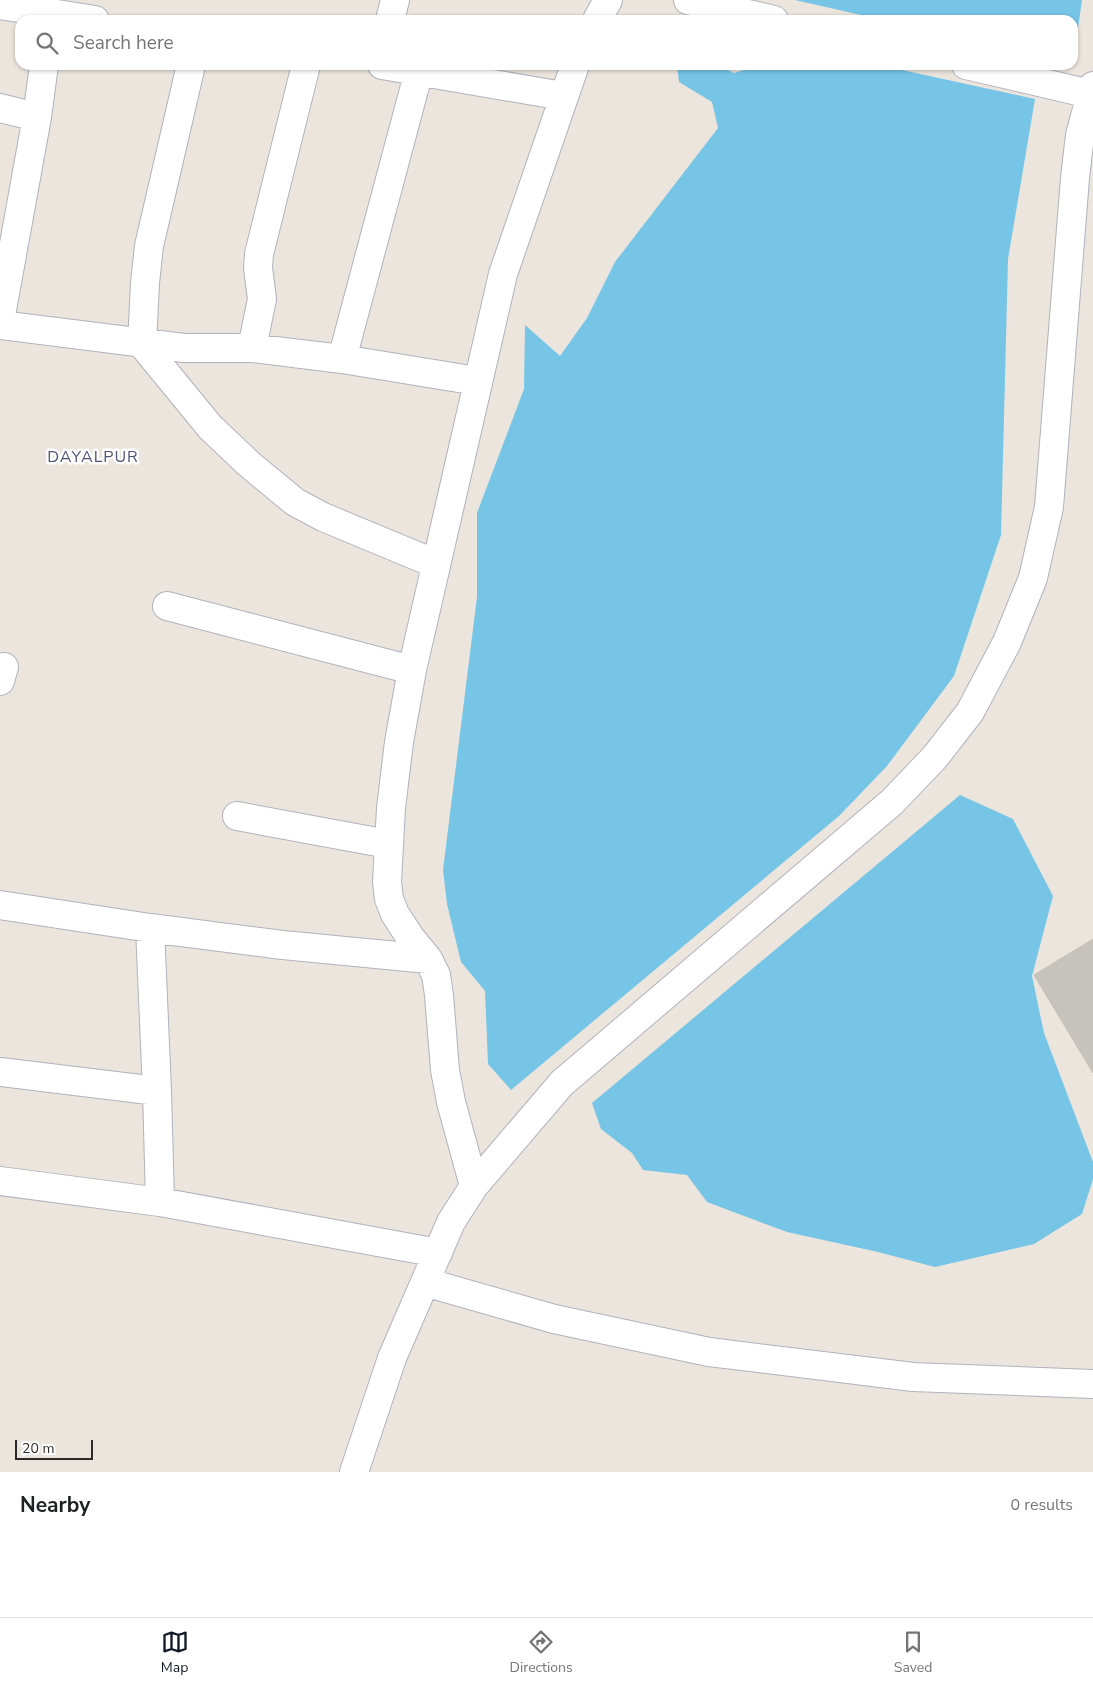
<!DOCTYPE html>
<html lang="en">
<head>
<meta charset="utf-8">
<style>
	:root { --surface:#fff; --page:#f2f2f2; --text:#202124; --muted:#757577; --line:#e0e0e0; --accent:#111827 }
	body { margin:0; font-family:"Nunito Sans",sans-serif; background:var(--page); color:var(--text) }
	.scale { position:absolute; left:15px; bottom:12px; width:78px; box-sizing:border-box; padding-left:5px; border:2px solid #2a2a2a; border-top:0; font-size:14px; line-height:18px; white-space:nowrap; color:#2a2a2a; -webkit-text-stroke:4px #fff; paint-order:stroke }
	.list { margin:0; padding:0; list-style:none }
	h2 { display:flex; justify-content:space-between; align-items:center; height:65px; margin:0; padding:0 20px; font-size:21px }
	h2 small { font-size:16px; font-weight:400; color:var(--muted) }
	.icon { flex:none; width:28px; height:28px; fill:none; stroke:currentColor; stroke-width:2; stroke-linecap:round; stroke-linejoin:round }
	.map { position:relative; flex:none; width:1093px; height:1472px; overflow:hidden }
	.search { position:absolute; background:var(--surface); box-shadow:0 1px 4px #0004; left:15px; right:15px; top:15px; height:55px; display:flex; align-items:center; gap:12px; box-sizing:border-box; padding:0 18px; border-radius:15px; color:var(--muted); font-size:19px }
	.sheet { height:145px; background:var(--surface) }
	nav { display:flex; justify-content:space-around; align-items:center; box-sizing:border-box; height:70px; border-top:1px solid var(--line); background:var(--surface); font-size:14px; color:var(--muted) }
	nav a { display:grid; justify-items:center; gap:2px }
	nav .on { color:var(--accent) }
	.map>svg:first-child { display:block }
	.water { fill:#76c5e6 }
	.building { fill:#c6c2bc; stroke:#c6c1b6 }
	.lines { fill:none; stroke-linecap:round; stroke-linejoin:round }
	.minor-casing { stroke:#b0b2bd; stroke-width:30 }
	.minor { stroke:#fff; stroke-width:28 }
	.labels { text-anchor:middle; stroke-width:5; stroke-linejoin:round; paint-order:stroke }
	.quarter-label { font-size:16px; letter-spacing:1px; fill:#4d5377; stroke:#fff }
</style>
</head>
<body>
<div class="map">
<svg width="1093" height="1472" viewBox="0 0 1093 1472">
	<rect width="100%" height="100%" fill="#ebe5dd"/>
	<path class="water" d="M795 0H1082L1076 42 1073 43V20H883Z
		M677 65H718L734 73 761 65H879L1035 99 1008 259 1001 535 954 676 887 766 839 816 511 1090 488 1064 485 991 461 962 447 904 443 870 477 597V513L524 389 525 325 560 356 587 318 615 262 718 128 712 102 679 82Z
		M960 795 1013 819 1053 896 1032 976 1044 1033 1093 1162V1179L1082 1214 1034 1244 935 1267 878 1252 787 1232 707 1202 687 1175 643 1170 632 1153 601 1129 592 1103Z"/>
	<path class="building" d="M1093 939V1073L1034 975Z"/>
	<g class="lines">
		<g class="minor-casing">
			<path id="minor" d="M688 0 774 20
				M0 5 95 20
				M390 20 395 0
				M597 20 608 0
				M191 65 149 246 145 283 142 344 210 427 249 464 295 502 323 517 436 564
				M382 65 563 96
				M966 65 1090 94
				M0 108 37 117
				M0 321 37 117 44 65
				M0 325 184 348H252L342 359 477 381
				M252 348 262 299 258 268 259 254 306 65
				M342 359 419 71
				M167 606 412 670
				M0 681 4 667
				M237 816 388 844
				M0 905 150 928 283 945 428 959
				M150 928 157 1091 160 1202
				M0 1072 157 1091
				M0 1181 160 1202 438 1253
				M474 1186 451 1102 445 1070 439 995 436 975 428 959 410 937 395 914 389 899 387 882 391 808 399 742 412 670 503 274 575 65
				M425 1282 554 1319 709 1352 913 1377 1093 1384
				M354 1472 392 1358 451 1222 474 1186 562 1083 892 802 935 757 970 712 1007 642 1033 578 1049 507 1075 178 1080 135 1093 86"/>
		</g>
		<use href="#minor" class="minor"/>
	</g>
	<g class="labels">
		<g class="quarter-label">
			<text x="93" y="462">DAYALPUR</text>
		</g>
	</g>
</svg>
<div class="scale">20 m</div>
<div class="search"><svg class="icon" aria-label="search" viewBox="0 0 24 24"><circle cx="10" cy="10" r="6"/><path d="M15 15l6 6"/></svg>Search here</div>
</div>
<section class="sheet">
<h2>Nearby<small>0 results</small></h2>
<ul class="list">
</ul>
</section>
<nav>
<a class="on"><svg class="icon" aria-label="map" viewBox="0 0 24 24"><path d="M3 6l6-2 6 2 6-2v14l-6 2-6-2-6 2zM9 4v14M15 6v14"/></svg>Map</a>
<a><svg class="icon" aria-label="directions" viewBox="0 0 24 24"><path d="M12 3l9 9-9 9-9-9zM9 14v-3h6M13 9l2 2-2 2"/></svg>Directions</a>
<a><svg class="icon" aria-label="saved" viewBox="0 0 24 24"><path d="M7 4h10v16l-5-4-5 4z"/></svg>Saved</a>
</nav>
</body>
</html>
